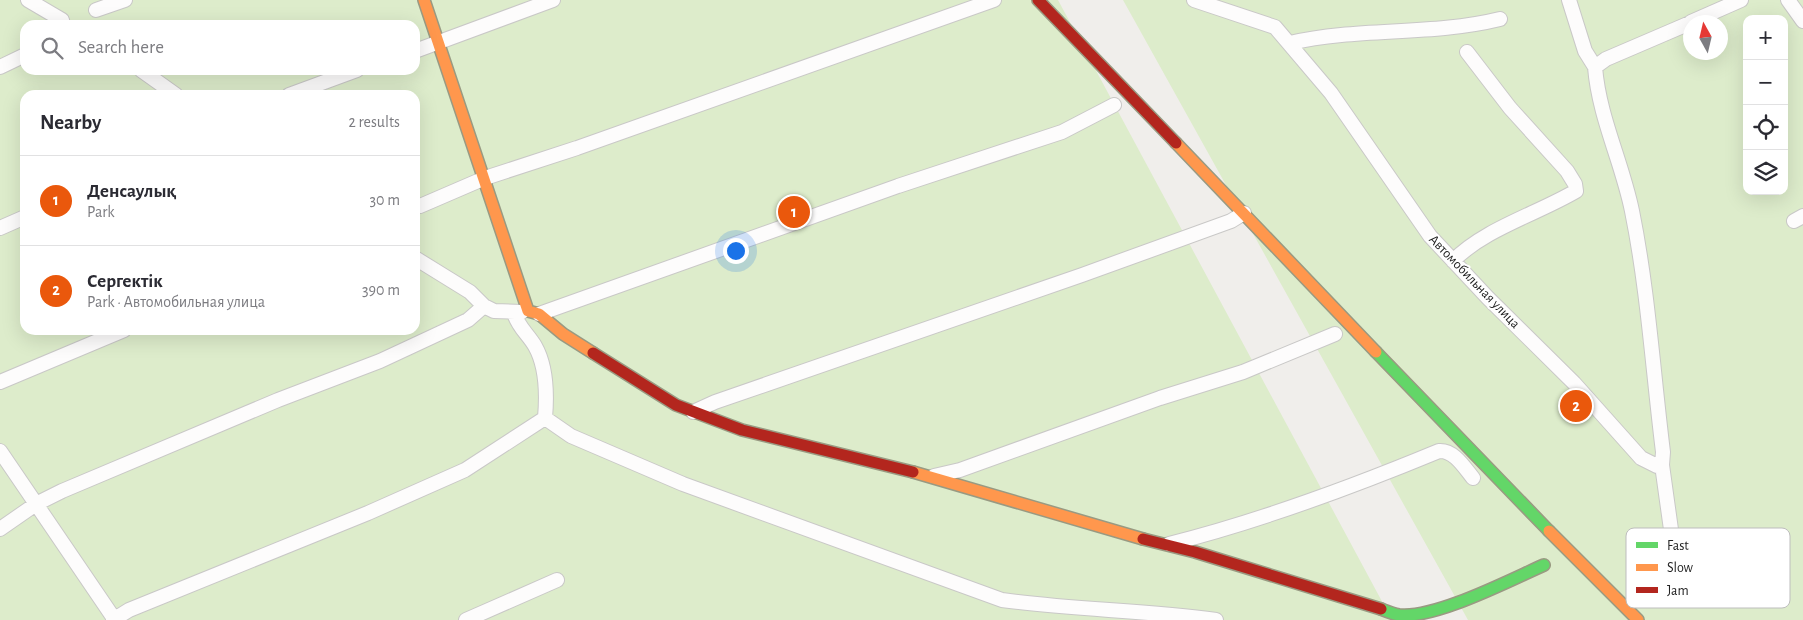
<!DOCTYPE html>
<html lang="en">
<head>
<meta charset="utf-8">
<style>
	:root { --surface:#fff; --page:#f2f2f3; --text:#2b2b33; --muted:#7c7c81; --line:#e1e1e2; --accent:#ea580c }
	body { margin:0; font-family:"Alegreya Sans",sans-serif; background:var(--page); color:var(--text) }
	.controls { position:absolute; right:15px; top:15px; display:grid; overflow:hidden; border-radius:10px; box-shadow:0 5px 20px #0002 }
	.controls button { width:45px; height:45px; display:grid; place-items:center; padding:0; border:0; border-bottom:1px solid var(--line); background:var(--surface); color:var(--text); font:25px sans-serif }
	.compass { position:absolute; left:1683px; top:15px; width:45px; height:45px; border-radius:50%; background:var(--surface); box-shadow:0 5px 20px #0002; rotate:352deg }
	.you { position:absolute; left:735px; top:250px; width:18px; height:18px; margin:-12px; border:4px solid #fff; border-radius:50%; background:#1a73e8; box-shadow:0 0 0 8px #1a73e833 }
	.badge { display:grid; place-items:center; width:32px; height:32px; border-radius:50%; background:var(--accent); color:#fff; font-size:16px; font-weight:700 }
	.pin { position:absolute; translate:-50% -50%; border:2px solid #fff; box-shadow:0 1px 5px #0006 }
	.list { margin:0; padding:0; list-style:none }
	h2 { display:flex; justify-content:space-between; align-items:center; height:65px; margin:0; padding:0 20px; font-size:21px }
	h2 small { font-size:16px; font-weight:400; color:var(--muted) }
	.list li { display:grid; grid-template-columns:32px 1fr auto; gap:15px; align-items:center; box-sizing:border-box; height:90px; padding:0 20px; border-top:1px solid var(--line) }
	.list b { display:block; font-size:19px; white-space:nowrap }
	.list p { margin:0; font-size:16px; white-space:nowrap; color:var(--muted) }
	.list em { font-size:16px; font-style:normal; color:var(--muted) }
	.icon { flex:none; width:28px; height:28px; fill:none; stroke:currentColor; stroke-width:2; stroke-linecap:round; stroke-linejoin:round }
	.map { position:relative; flex:none; width:1803px; height:620px; overflow:hidden }
	.search { position:absolute; background:var(--surface); box-shadow:0 5px 20px #0002; left:20px; top:20px; width:400px; height:55px; display:flex; align-items:center; gap:12px; box-sizing:border-box; padding:0 18px; border-radius:15px; color:var(--muted); font-size:19px }
	.panel { position:absolute; background:var(--surface); box-shadow:0 5px 20px #0002; left:20px; top:90px; width:400px; height:245px; border-radius:15px }
	.map>svg:first-child { display:block }
	.grass { fill:#ddeccb; fill-rule:evenodd }
	.lines { fill:none; stroke-linecap:round; stroke-linejoin:round }
	.street-casing { stroke:#c9c8c7; stroke-width:16 }
	.fast-casing { stroke:#999a82; stroke-width:14 }
	.slow-casing { stroke:#999a82; stroke-width:14 }
	.jam-casing { stroke:#999a82; stroke-width:14 }
	.street { stroke:#fdfcfc; stroke-width:14 }
	.fast { stroke:#63d668; stroke-width:11 }
	.slow { stroke:#ff974d; stroke-width:11 }
	.jam { stroke:#b3261e; stroke-width:11 }
	.labels { text-anchor:middle; stroke-width:4; stroke-linejoin:round; paint-order:stroke }
	.street-label { font-size:14px; fill:#222; stroke:#fff }
	.key { fill:#fff; stroke:#bdbdbd; stroke-width:1 }
	.key-label { font-size:14px; fill:#222 }
</style>
</head>
<body>
<div class="map">
<svg width="1803" height="620" viewBox="0 0 1803 620">
	<rect width="100%" height="100%" fill="#f0eeeb"/>
	<path class="grass" d="M0 0H1058L1392 620H0ZM25 25H415V70H25ZM25 95H415V330H25Z
		M1123 0H1803V620H1468ZM1747 19H1784V191H1747ZM1690 22H1720V52H1690Z"/>
	<g class="lines">
		<g class="street-casing">
			<path id="street" d="M28 0 62 20 63 25
				M1194 0 1275 27 1331 93 1430 236 1488 298 1574 383 1641 458 1657 466 1662 465 1663 452C1653 372 1648 290 1632 211 1622 162 1599 117 1595 67
				M1569 0 1585 51 1595 67 1606 59 1690 23
				M1788 0 1803 21
				M96 10 125 0
				M1691 22 1741 0
				M1290 43C1359 27 1431 36 1500 19
				M415 51 553 0
				M0 67 25 55
				M141 70 176 95
				M289 95 357 70
				M420 206 485 178 577 148 994 0
				M1794 221 1803 216
				M0 228 25 217
				M415 258 470 292 484 306 494 311 522 312
				M1453 261C1484 229 1537 214 1576 191L1575 184 1567 171 1510 108 1467 52
				M514 313C518 327 528 334 535 346 547 367 547 395 545 418L571 436 683 484 1002 600C1073 610 1145 610 1216 620
				M539 314 898 186 1062 132 1114 105
				M0 382 124 330
				M693 412 715 402 1082 275 1231 221 1244 213
				M0 451 115 620
				M1662 465 1679 587
				M934 476 960 470 1160 398 1243 372 1335 334
				M0 529 36 504 62 491 278 400 380 361 468 320 484 306
				M1169 544C1261 521 1352 487 1439 451 1454 450 1464 467 1473 478
				M113 620 129 610 368 513 465 470 545 418
				M466 620 557 580"/>
		</g>
		<g class="fast-casing">
			<path id="fast" d="M1376 352 1549 531
				M1381 609C1386 611 1393 614 1399 615 1435 619 1510 580 1544 565"/>
		</g>
		<g class="slow-casing">
			<path id="slow" d="M424 0 528 311 539 314 563 334 593 353
				M1176 143 1376 352
				M913 472 1143 539
				M1549 531 1638 620"/>
		</g>
		<g class="jam-casing">
			<path id="jam" d="M1038 0 1176 143
				M593 353 676 405 742 430 913 472
				M1143 539 1195 552 1381 609"/>
		</g>
		<use href="#street" class="street"/>
		<use href="#fast" class="fast"/>
		<use href="#slow" class="slow"/>
		<use href="#jam" class="jam"/>
	</g>
	<g class="labels">
		<g class="street-label">
			<text transform="translate(1475 281) rotate(46)" y="5">Автомобильная улица</text>
		</g>
	</g>
	<rect x="1626" y="528" width="164" height="80" rx="8" class="key"/>
	<rect x="1636" y="542" width="22" height="6" fill="#63d668"/>
	<rect x="1636" y="564" width="22" height="7" fill="#ff974d"/>
	<rect x="1636" y="587" width="22" height="6" fill="#b3261e"/>
	<g class="key-label">
		<text x="1667" y="550">Fast</text>
		<text x="1667" y="572">Slow</text>
		<text x="1667" y="595">Jam</text>
	</g>
</svg>
<div class="controls">
<button>+</button>
<button>−</button>
<button><svg class="icon" aria-label="locate" viewBox="0 0 24 24"><circle cx="12" cy="12" r="6"/><path d="M12 2v4M12 18v4M2 12h4M18 12h4"/></svg></button>
<button><svg class="icon" aria-label="layers" viewBox="0 0 24 24"><path d="M12 4l9 5-9 5-9-5zM3 14l9 5 9-5"/></svg></button>
</div>
<svg class="compass" viewBox="-18 -18 36 36"><path d="M0-13l5 13h-10z" fill="#e53935"/><path d="M0 13l5-13h-10z" fill="#7c7c81"/></svg>
<div class="you"></div>
<div class="pin badge" style="left:794px;top:212px">1</div>
<div class="pin badge" style="left:1576px;top:406px">2</div>
<div class="search"><svg class="icon" aria-label="search" viewBox="0 0 24 24"><circle cx="10" cy="10" r="6"/><path d="M15 15l6 6"/></svg>Search here</div>
<section class="panel">
<h2>Nearby<small>2 results</small></h2>
<ul class="list">
<li><span class="badge">1</span><div><b>Денсаулық</b><p>Park</p></div><em>30 m</em></li>
<li><span class="badge">2</span><div><b>Сергектік</b><p>Park · Автомобильная улица</p></div><em>390 m</em></li>
</ul>
</section>
</div>
</body>
</html>
